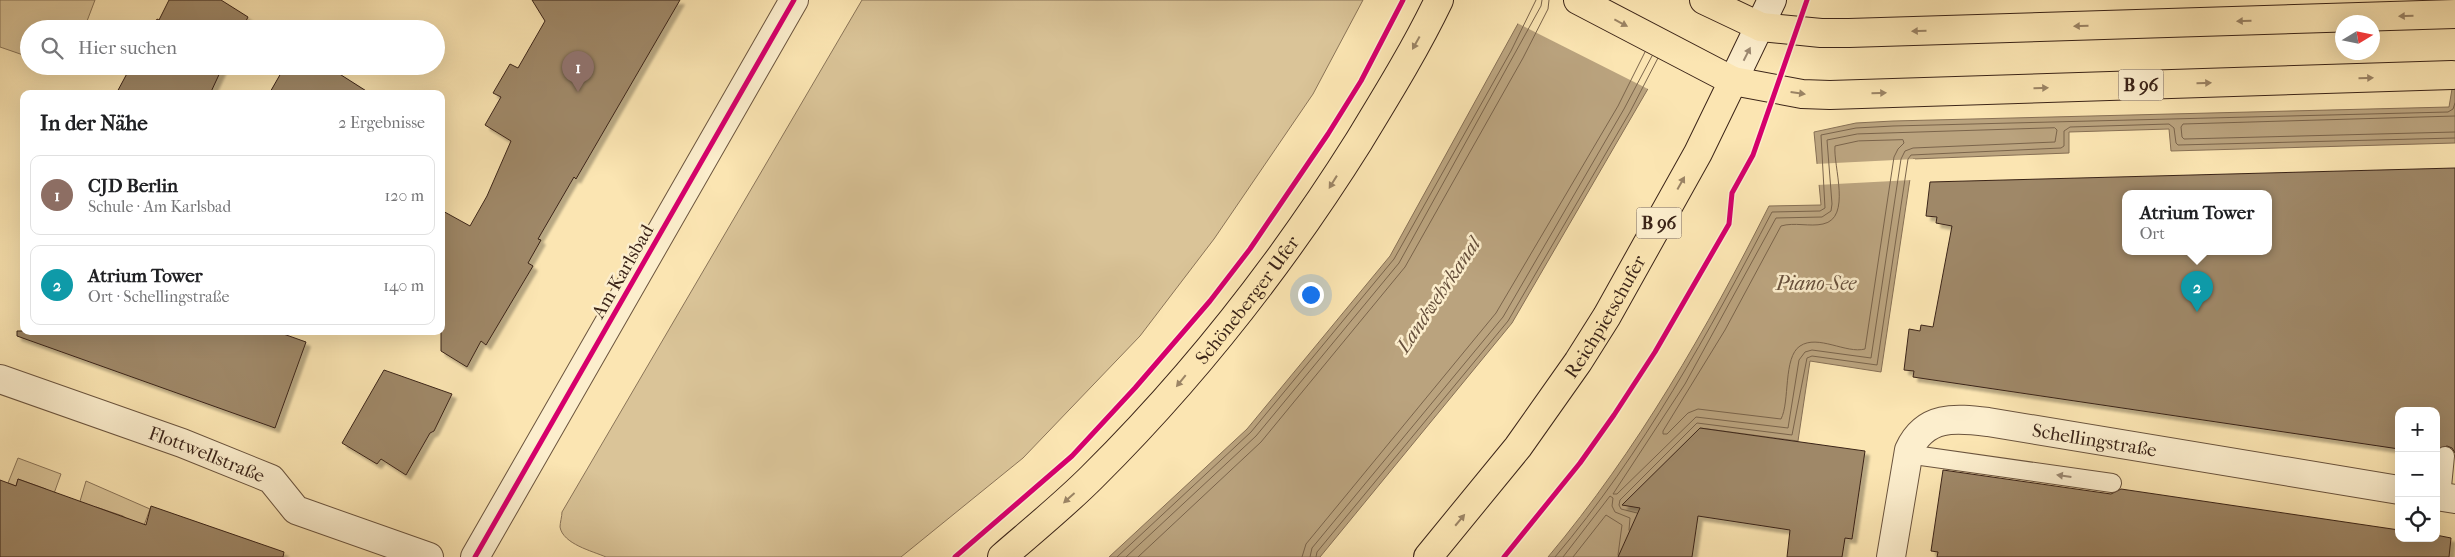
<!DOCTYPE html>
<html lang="de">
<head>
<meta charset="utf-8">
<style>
	:root { --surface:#fff; --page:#f6f6f6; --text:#202124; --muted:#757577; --line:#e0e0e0; --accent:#ea580c }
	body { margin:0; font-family:"IM FELL French Canon",serif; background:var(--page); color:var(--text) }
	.controls { position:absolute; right:15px; bottom:15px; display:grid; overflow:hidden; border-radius:10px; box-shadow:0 5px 20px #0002 }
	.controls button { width:45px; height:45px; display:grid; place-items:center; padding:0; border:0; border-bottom:1px solid var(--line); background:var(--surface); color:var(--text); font:25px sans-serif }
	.compass { position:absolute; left:2335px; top:15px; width:45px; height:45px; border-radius:50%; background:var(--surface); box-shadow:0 5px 20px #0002; rotate:80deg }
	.you { position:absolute; left:1310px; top:294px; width:18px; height:18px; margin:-12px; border:4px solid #fff; border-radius:50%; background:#1a73e8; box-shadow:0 0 0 8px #1a73e833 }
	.badge { display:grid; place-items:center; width:32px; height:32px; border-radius:50%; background:var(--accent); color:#fff; font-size:16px; font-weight:700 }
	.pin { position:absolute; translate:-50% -41px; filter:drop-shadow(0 1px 2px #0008) }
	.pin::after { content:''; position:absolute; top:26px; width:18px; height:15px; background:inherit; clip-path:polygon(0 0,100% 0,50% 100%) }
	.popup { position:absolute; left:2122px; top:190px; width:150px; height:65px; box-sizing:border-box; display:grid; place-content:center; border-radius:10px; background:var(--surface); filter:drop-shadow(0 1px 4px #0005); font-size:16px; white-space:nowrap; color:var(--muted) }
	.popup b { font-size:19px; color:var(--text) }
	.popup::after { content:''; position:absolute; left:50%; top:100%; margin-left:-10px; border:10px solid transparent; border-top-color:var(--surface) }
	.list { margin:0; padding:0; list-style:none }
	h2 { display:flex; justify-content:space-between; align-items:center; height:65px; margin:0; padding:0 20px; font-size:21px }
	h2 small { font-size:16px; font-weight:400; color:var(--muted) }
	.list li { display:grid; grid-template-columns:32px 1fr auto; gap:15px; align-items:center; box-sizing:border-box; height:80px; margin:0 10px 10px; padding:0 10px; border:1px solid var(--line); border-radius:10px }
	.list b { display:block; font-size:19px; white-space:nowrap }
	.list p { margin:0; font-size:16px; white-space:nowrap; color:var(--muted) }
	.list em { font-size:16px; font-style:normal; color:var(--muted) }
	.icon { flex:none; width:28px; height:28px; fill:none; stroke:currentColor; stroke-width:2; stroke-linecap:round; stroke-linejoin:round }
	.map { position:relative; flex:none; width:2455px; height:557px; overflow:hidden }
	.search { position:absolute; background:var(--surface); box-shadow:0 5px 20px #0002; left:20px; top:20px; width:425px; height:55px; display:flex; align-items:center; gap:12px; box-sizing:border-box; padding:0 18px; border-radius:28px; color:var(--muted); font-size:19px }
	.panel { position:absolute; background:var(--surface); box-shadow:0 5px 20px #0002; left:20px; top:90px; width:425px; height:245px; border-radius:10px }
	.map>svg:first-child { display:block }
	.green { fill:#dac498; stroke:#8a7458 }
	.water { fill:#baa37e; stroke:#877055 }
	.pier { fill:#fbe5b2 }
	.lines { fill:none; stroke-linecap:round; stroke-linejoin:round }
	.shore { stroke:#7a644b; stroke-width:1 }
	.building { fill:#9f8868; stroke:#3b2418; fill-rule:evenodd; filter:url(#shadow) }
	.lane-casing { stroke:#6b543e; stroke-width:20 }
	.street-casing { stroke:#6b543e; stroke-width:30 }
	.secondary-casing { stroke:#3b2418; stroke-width:30 }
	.primary-casing { stroke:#3b2418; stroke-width:30 }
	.highway-casing { stroke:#3b2418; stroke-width:30 }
	.lane { stroke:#fceecd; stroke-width:18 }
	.street { stroke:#fceecd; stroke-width:28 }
	.secondary { stroke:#fceecd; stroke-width:28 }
	.primary { stroke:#fbe5b2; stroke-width:28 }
	.highway { stroke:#fbe5b2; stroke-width:28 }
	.cycleway-casing { stroke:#fceecd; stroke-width:8 }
	.cycleway { stroke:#d6006c; stroke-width:5 }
	.oneway { fill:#9b8465 }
	.oneway2 { fill:#9c8972 }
	.labels { text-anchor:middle; stroke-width:5; stroke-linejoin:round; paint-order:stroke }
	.shield { fill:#fceecd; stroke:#75614e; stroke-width:1 }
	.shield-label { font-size:18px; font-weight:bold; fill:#3b2418 }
	.street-label { font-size:19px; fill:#3b2418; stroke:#fceecd }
	.water-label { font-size:20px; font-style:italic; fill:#67503c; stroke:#fceecd }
</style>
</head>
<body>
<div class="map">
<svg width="2455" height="557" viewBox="0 0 2455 557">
	<defs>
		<filter id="shadow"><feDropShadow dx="4.5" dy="4.5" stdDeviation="1" flood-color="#0004"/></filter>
	</defs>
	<rect width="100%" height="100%" fill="#fbe5b2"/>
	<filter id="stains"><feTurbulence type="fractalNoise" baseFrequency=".004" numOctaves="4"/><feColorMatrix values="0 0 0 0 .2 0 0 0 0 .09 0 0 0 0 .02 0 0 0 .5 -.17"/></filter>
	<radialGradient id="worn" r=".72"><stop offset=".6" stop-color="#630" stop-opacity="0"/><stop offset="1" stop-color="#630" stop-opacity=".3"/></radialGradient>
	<path class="green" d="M0 0H95L84 29H29V57L0 47Z
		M862 0H1363L1313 94 1214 239 1140 336 1023 458 901 557H606C592 551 563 544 560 527 560 523 562 516 562 512Z
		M18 458 61 474 52 499 46 489 18 479 16 486 8 483Z
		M86 481 150 509 142 531 123 516 96 507 93 513 78 508Z"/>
	<path class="water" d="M1531 0 1649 87 1512 323 1320 557H1109L1247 429 1390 256Z
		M2455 71V143L2171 151 2169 129 2069 132V153L1913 159 1881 372 1810 361 1798 441 1700 428 1623 505 1643 508 1636 557H1548C1637 451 1707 329 1769 206L1821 205 1814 132 1856 123 1893 121 2449 107Z"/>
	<path class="pier" d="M1529 0H1695L1650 90 1517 23Z
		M1915 159 1912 180 1817 185 1815 164Z"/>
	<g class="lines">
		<path class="shore" d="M2455 116 2183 124 2181 127 2182 137 2184 139 2455 132
			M2055 128 2057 130 2055 142 1913 148 1905 151 1901 159 1871 358 1812 350 1805 352 1799 360 1788 428 1696 417 1617 494H1613L1685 384 1776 218 1822 217 1831 211 1832 204 1827 140 1857 134Z
			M1903 140 1904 143 1898 149 1894 157 1865 349C1846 354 1818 334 1800 346 1783 357 1790 402 1781 419L1698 409 1688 413 1667 434H1663V431L1725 330 1781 226C1794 222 1810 227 1823 224 1852 218 1833 166 1835 146L1858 141Z
			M1637 513 1621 509 1619 505 1620 500 1697 423 1792 435 1807 358 1812 356 1877 365 1908 159 1911 155 2061 148 2064 146V131L2070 127 2169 124 2174 128 2176 143 2178 145 2455 138
			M1117 557 1251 432 1394 259 1511 51 1536 0
			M1126 557 1256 436 1399 263 1541 6 1542 0
			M1138 557 1261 442 1405 267 1523 58 1548 9 1549 0
			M1302 557 1306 544 1496 313 1618 106 1645 52
			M1310 557 1312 548 1503 317 1624 109 1652 56
			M1316 557 1317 552 1508 321 1630 112 1658 58
			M1555 557C1643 453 1709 332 1772 212L1820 211 1825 208 1821 135 1856 128 1893 126 2448 112 2453 109 2455 103
			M1563 557 1610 496 1613 498 1612 506 1615 512 1630 518 1629 530
			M1573 557 1606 515 1622 525 1618 555"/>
	</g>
	<path class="building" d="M169 0H221L248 17 242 29H152L157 19 159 20Z
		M532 0H680L576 179 574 177 538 239 541 240 528 263 533 266 486 345 481 341 467 367 441 351V210L470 226 487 196 511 141 485 125 501 97 493 93 510 64 518 68 545 21Z
		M131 66H223L210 94H116Z
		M285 66H327L371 94H269Z
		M2455 168V453L2452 448 2447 446 2436 450V411H2399V449L1913 377 1914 371 1904 370 1909 329 1920 331 1921 325 1933 327 1952 226 1936 223 1937 217 1926 216 1930 182ZM2126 193H2268V251H2126Z
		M17 331H275L306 342 275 428 17 336Z
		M384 370 452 394 434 431 430 433 406 475 381 459 377 464 342 443Z
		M1700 428 1865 451 1852 539 1845 538 1842 557H1787L1790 530 1698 516 1692 557H1618L1640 508 1622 505Z
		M1943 470 2111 494 2121 489 2399 530V538H2436V535L2451 538 2449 557H1937L1938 552 1931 551Z
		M18 479 146 525 151 506 284 552 283 557H0V480L16 486Z"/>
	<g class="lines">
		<g class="lane-casing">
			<path id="lane" d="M1907 454 2112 483
				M2441 497 2445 456"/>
		</g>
		<g class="street-casing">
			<g id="street">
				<path id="s1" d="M0 379 182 443 271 479 296 510 429 557"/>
				<path d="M2436 496 2455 499"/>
				<path d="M475 557 794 0"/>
				<path id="s2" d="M1891 557 1909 450C1925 415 1955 418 1988 422L2399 490"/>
			</g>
		</g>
		<g class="secondary-casing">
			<path id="secondary" d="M1733 81 1772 0"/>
		</g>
		<g class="primary-casing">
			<g id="primary">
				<path d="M1704 0 1761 27"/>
				<path id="s3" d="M1002 557C1032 531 1064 505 1092 477 1194 376 1283 262 1359 141 1387 95 1416 48 1439 0"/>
				<path id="s4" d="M1428 557 1518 447 1578 362 1607 316 1698 153 1733 81 1578 0"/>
			</g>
		</g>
		<g class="highway-casing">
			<path id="highway" d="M1761 27 1821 33H1849L2455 14
				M1733 81 1802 94 1830 95 2452 75"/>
		</g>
		<use href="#lane" class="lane"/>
		<use href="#street" class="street"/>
		<use href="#secondary" class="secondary"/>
		<use href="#primary" class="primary"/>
		<use href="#highway" class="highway"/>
		<g class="cycleway-casing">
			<path id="cycleway" d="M475 557 794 0
				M955 557 1072 456 1135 388 1210 301 1250 249 1328 134 1361 81 1403 0
				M1504 557 1580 463 1614 415 1655 352 1729 224 1732 193 1753 155 1807 0"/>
		</g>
		<use href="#cycleway" class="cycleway"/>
	</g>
	<defs><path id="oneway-solid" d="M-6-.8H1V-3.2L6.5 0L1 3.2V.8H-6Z" transform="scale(1.25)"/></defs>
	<g class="oneway">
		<use href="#oneway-solid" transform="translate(2406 16) rotate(178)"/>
		<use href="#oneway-solid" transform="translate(2244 21) rotate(178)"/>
		<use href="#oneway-solid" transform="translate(1621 23) rotate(28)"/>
		<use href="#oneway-solid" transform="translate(2081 26) rotate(178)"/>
		<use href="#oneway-solid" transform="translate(1919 31) rotate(178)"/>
		<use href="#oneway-solid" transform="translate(1416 43) rotate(119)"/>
		<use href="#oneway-solid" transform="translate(2366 78) rotate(-2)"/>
		<use href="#oneway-solid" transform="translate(2204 83) rotate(-2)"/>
		<use href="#oneway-solid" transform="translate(2041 88) rotate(-2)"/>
		<use href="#oneway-solid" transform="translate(1798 93) rotate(8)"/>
		<use href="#oneway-solid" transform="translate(1879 93) rotate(-2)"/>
		<use href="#oneway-solid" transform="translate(1333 182) rotate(122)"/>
		<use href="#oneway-solid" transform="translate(1681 183) rotate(-61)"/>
		<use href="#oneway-solid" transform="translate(1181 381) rotate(129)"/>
		<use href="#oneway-solid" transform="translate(1069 498) rotate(138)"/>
		<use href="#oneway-solid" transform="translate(1460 520) rotate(-50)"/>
	</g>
	<g class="oneway2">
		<use href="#oneway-solid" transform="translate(1747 54) rotate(-63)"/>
		<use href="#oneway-solid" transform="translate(2064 476) rotate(-172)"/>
	</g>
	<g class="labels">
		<g class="shield">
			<rect x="2118.5" y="69.5" width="45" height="31" rx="4"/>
			<rect x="1636.5" y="207.5" width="45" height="31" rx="4"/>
		</g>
		<g class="shield-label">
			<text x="2141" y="91">B 96</text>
			<text x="1659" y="229">B 96</text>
		</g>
		<g class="street-label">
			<text transform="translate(622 271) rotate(-60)" y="7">Am Karlsbad</text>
			<text dy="7" stroke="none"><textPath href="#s3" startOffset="356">Schöneberger Ufer</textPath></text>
			<text dy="7" stroke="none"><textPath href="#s4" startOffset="299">Reichpietschufer</textPath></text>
			<text dy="7" stroke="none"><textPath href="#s2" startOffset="308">Schellingstraße</textPath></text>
			<text dy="7" stroke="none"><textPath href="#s1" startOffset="220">Flottwellstraße</textPath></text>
		</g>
		<g class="water-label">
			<text x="1816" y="290">Piano-See</text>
			<text transform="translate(1438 295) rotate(-56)" y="7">Landwehrkanal</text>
		</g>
	</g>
	<rect width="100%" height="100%" filter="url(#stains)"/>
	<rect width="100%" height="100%" fill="url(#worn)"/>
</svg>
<div class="controls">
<button>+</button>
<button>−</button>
<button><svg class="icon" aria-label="locate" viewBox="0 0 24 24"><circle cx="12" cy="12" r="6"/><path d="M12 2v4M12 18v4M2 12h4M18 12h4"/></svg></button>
</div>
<svg class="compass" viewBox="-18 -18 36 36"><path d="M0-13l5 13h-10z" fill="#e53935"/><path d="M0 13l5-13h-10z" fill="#757577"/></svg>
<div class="you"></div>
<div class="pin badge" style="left:578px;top:92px;background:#8d6e63">1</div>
<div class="pin badge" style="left:2197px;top:312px;background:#0f9aa8">2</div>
<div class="popup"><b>Atrium Tower</b>Ort</div>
<div class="search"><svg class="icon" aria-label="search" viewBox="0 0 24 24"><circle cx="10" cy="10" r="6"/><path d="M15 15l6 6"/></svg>Hier suchen</div>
<section class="panel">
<h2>In der Nähe<small>2 Ergebnisse</small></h2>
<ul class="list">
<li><span class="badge" style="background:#8d6e63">1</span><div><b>CJD Berlin</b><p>Schule · Am Karlsbad</p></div><em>120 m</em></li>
<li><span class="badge" style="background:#0f9aa8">2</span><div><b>Atrium Tower</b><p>Ort · Schellingstraße</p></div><em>140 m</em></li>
</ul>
</section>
</div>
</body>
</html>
